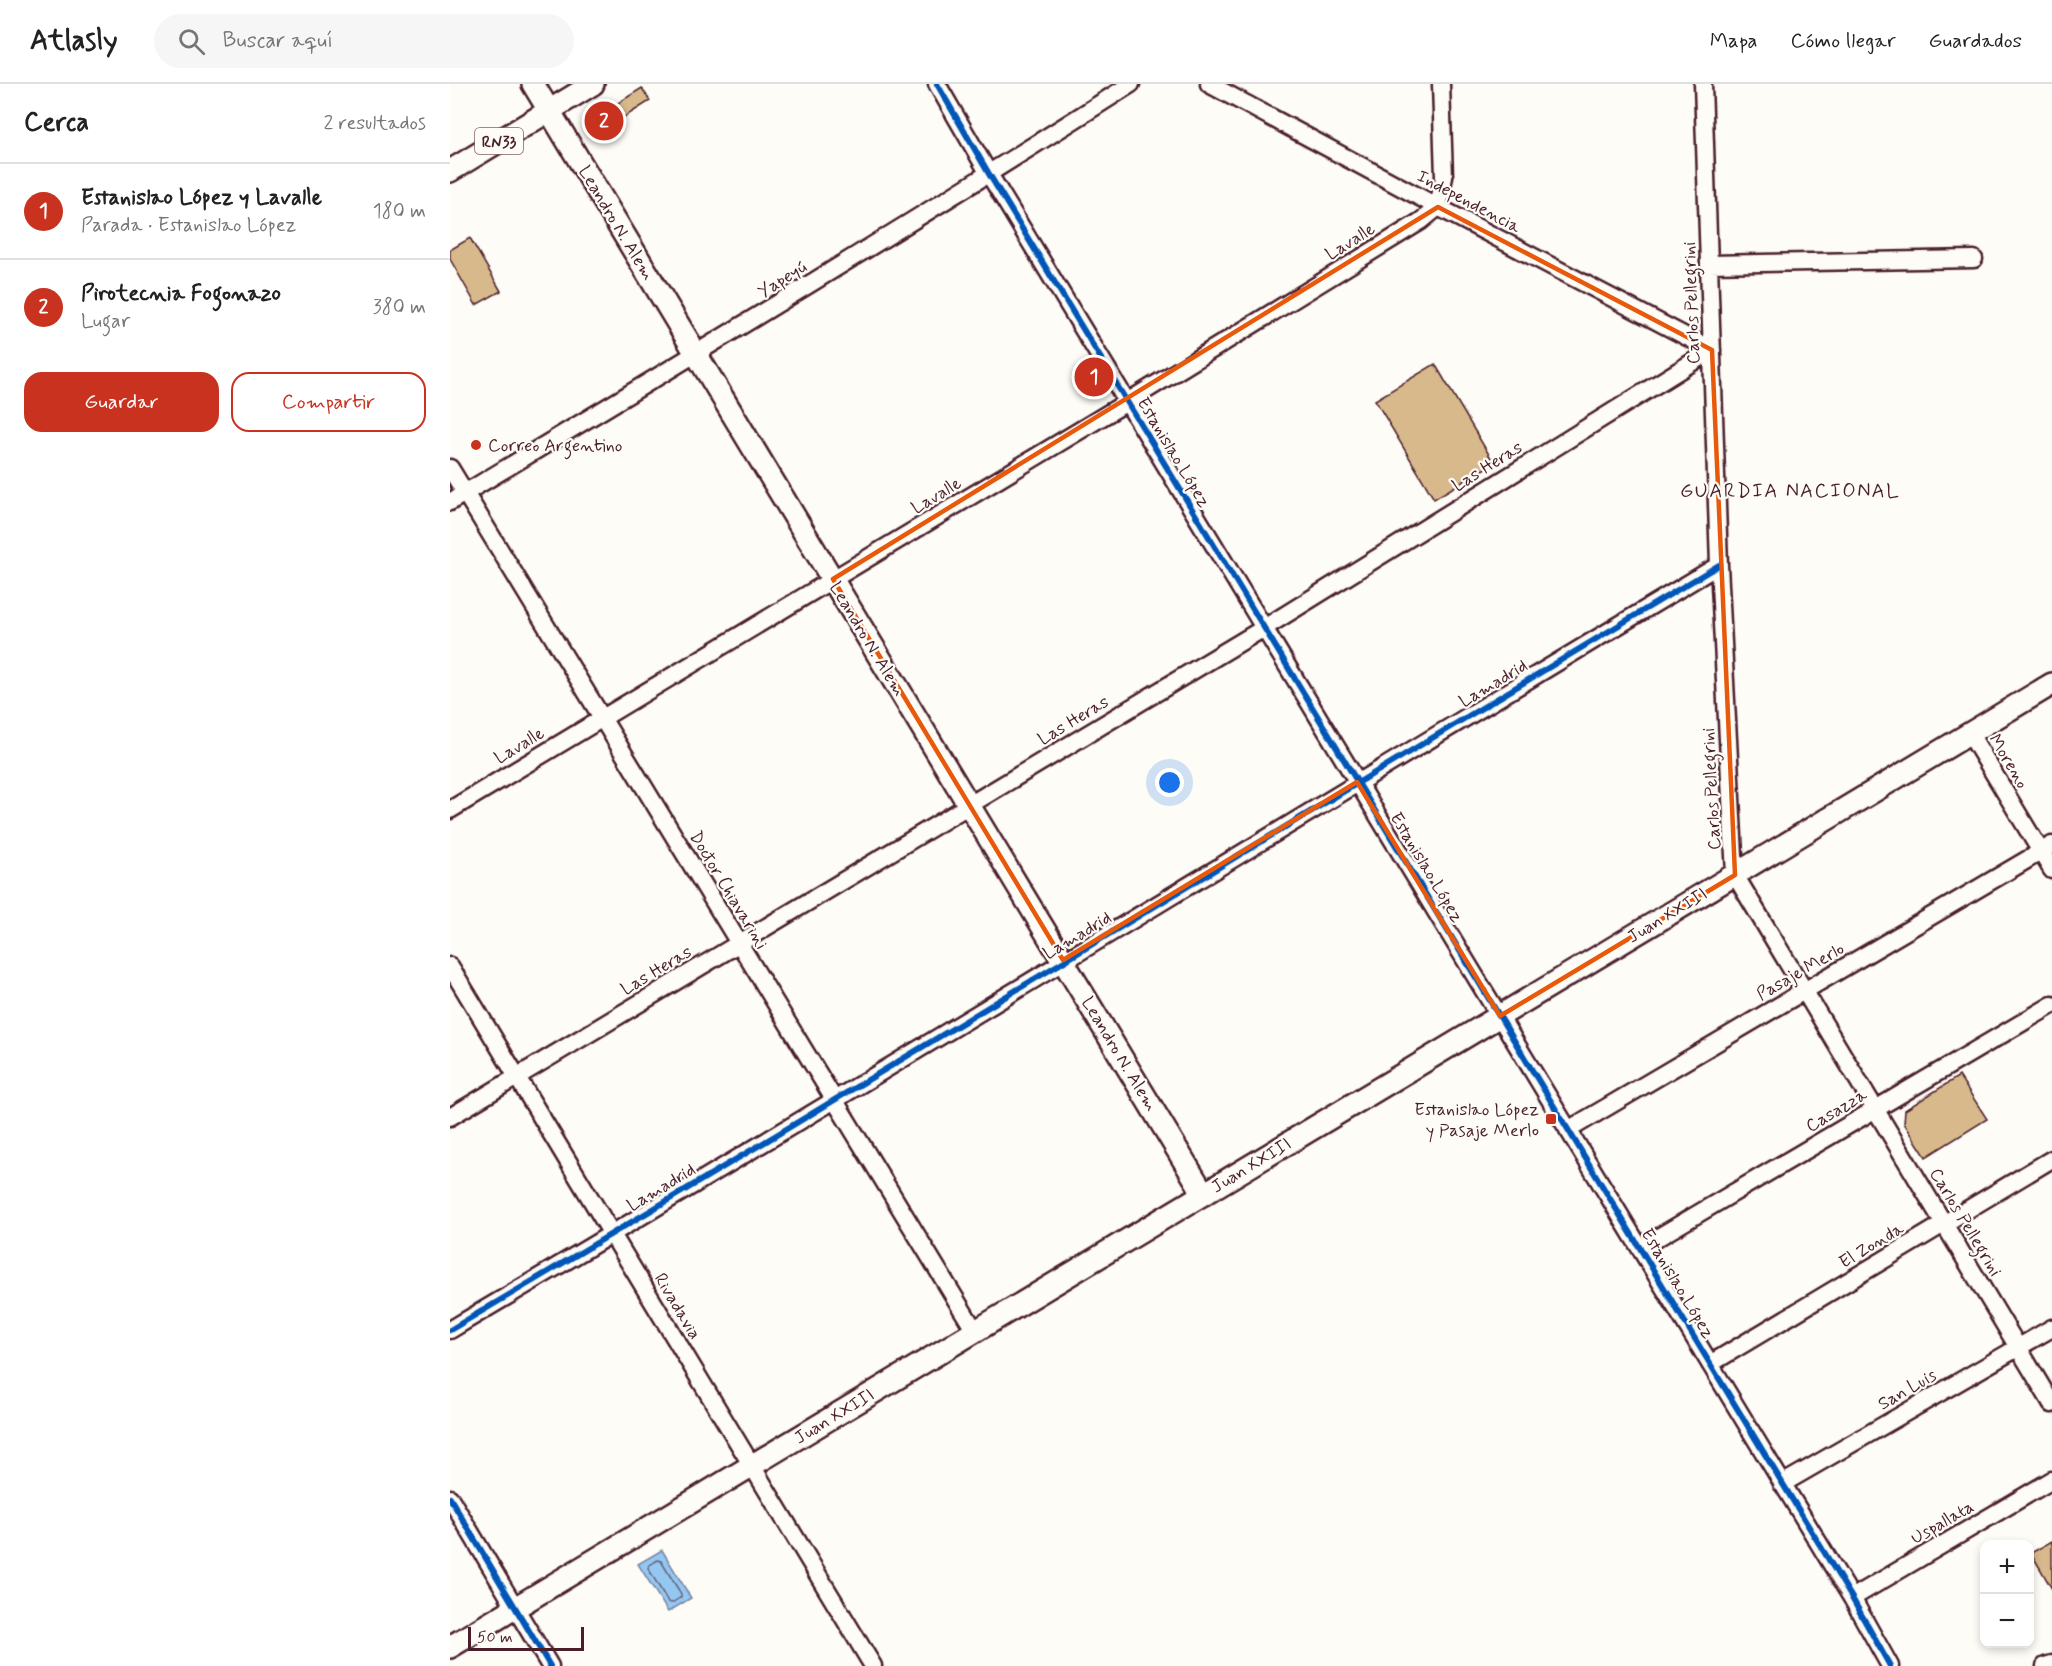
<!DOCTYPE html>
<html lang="es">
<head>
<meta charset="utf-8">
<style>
	:root { --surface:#fff; --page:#f6f6f6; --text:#222; --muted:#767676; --line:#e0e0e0; --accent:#c8321e }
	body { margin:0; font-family:Mynerve,sans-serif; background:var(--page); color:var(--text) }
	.controls { position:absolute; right:18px; bottom:18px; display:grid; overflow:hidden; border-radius:12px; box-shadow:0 3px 9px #0003 }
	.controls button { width:54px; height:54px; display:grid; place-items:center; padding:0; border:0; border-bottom:2px solid var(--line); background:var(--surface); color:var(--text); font:30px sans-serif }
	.scale { position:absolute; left:18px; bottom:15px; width:116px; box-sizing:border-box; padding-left:6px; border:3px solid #4a1f2b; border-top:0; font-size:16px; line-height:21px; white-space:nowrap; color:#4a1f2b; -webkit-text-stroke:4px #fdfcf7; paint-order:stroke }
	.you { position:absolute; left:720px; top:699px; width:21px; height:21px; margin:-15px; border:4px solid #fff; border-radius:50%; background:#1a73e8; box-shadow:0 0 0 9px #1a73e833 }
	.badge { display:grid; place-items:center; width:39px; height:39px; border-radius:50%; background:var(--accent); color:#fff; font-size:20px; font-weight:700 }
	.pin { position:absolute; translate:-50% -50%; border:3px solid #fff; box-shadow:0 2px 6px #0006 }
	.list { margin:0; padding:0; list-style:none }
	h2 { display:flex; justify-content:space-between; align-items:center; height:78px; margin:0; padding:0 24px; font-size:26px }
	h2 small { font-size:20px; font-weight:400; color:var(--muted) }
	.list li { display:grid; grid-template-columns:39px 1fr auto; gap:18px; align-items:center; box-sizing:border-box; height:96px; padding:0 24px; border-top:2px solid var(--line) }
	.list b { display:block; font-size:22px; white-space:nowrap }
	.list p { margin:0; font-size:20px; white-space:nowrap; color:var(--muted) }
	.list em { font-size:20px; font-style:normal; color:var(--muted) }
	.actions { display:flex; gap:12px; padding:18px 24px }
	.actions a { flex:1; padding:14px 0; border:2px solid var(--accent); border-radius:18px; text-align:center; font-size:21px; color:var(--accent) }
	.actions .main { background:var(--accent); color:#fff }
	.icon { flex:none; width:33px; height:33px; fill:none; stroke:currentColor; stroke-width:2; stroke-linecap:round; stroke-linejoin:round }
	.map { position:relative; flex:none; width:1602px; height:1582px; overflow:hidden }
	header { display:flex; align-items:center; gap:36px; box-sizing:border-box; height:84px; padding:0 30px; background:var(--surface); border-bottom:2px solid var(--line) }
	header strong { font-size:28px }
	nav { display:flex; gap:33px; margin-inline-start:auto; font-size:21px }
	.search { width:420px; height:54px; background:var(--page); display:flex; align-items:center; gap:15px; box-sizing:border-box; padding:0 21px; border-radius:33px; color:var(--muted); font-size:22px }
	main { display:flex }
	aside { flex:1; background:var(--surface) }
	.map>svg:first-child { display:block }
	.water { fill:#94c7f1; stroke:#7684a2; stroke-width:1.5 }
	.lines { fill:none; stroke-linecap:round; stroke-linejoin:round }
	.shore { stroke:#68627a; stroke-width:1.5 }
	.building { fill:#d8b98b; stroke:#4a1f2b; stroke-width:1.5 }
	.minor-casing { stroke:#4a1f2b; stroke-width:21 }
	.major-casing { stroke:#4a1f2b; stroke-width:26 }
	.minor { stroke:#fdfcf7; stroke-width:16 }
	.major { stroke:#fdfcf7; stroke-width:21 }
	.cycleway-casing { stroke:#fdfcf7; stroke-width:10 }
	.cycleway { stroke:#0057b8; stroke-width:6 }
	.marked { fill:none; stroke:#e8590c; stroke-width:4.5; stroke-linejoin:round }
	.poi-dot { fill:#c8321e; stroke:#fdfcf7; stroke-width:2 }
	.labels { text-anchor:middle; stroke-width:4.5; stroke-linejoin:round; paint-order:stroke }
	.shield { fill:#fdfcf7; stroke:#806168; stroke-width:1.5 }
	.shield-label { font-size:16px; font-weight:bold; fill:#4a1f2b }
	.street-label { font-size:18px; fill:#4a1f2b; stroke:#fdfcf7 }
	.poi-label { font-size:18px; fill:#4a1f2b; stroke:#fdfcf7; text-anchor:start }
	.neighbourhood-label { font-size:20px; letter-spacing:1.5px; fill:#4a1f2b; stroke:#fdfcf7 }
</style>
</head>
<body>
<header>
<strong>Atlasly</strong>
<div class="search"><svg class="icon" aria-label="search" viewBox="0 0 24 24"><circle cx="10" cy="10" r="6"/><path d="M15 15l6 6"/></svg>Buscar aquí</div>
<nav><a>Mapa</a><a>Cómo llegar</a><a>Guardados</a></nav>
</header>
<main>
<aside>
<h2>Cerca<small>2 resultados</small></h2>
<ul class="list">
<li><span class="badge">1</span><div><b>Estanislao López y Lavalle</b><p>Parada · Estanislao López</p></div><em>180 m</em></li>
<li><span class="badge">2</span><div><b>Pirotecnia Fogonazo</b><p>Lugar</p></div><em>380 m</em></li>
</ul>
<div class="actions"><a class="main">Guardar</a><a>Compartir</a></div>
</aside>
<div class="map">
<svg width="1602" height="1582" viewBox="0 0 1602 1582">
	<rect width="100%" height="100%" fill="#fdfcf7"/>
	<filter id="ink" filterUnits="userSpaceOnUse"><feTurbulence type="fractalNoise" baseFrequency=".0167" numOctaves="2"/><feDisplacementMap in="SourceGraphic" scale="12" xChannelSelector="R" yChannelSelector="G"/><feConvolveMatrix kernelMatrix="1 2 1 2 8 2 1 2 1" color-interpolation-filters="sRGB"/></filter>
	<g filter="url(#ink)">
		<path class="water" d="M212 1466 241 1514 218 1528 188 1480Z"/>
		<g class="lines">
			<path class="shore" d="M208 1476 211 1477 231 1510V1513L222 1519 218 1518 198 1484 199 1481Z"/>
		</g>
		<path class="building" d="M192 4 200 17 149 49 141 36Z
			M20 154 51 207 26 221 0 175V166Z
			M985 280 1044 379 984 415 925 316Z
			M1509 992 1537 1035 1476 1073 1454 1039 1455 1026Z
			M1602 1457V1505L1581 1469Z"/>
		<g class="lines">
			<g class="minor-casing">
				<path id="minor" d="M487 0 539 90 1402 1514 1440 1582
					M759 0 988 123 1262 266
					M1253 0 1269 481 1285 791 1602 1320
					M1259 180 1524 175
					M0 384 525 1247
					M0 418C228 281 456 143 681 0
					M1520 650 1602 786
					M0 726 677 318 971 137 988 123 994 93 991 0
					M0 882 423 1582
					M0 1033 814 544 1262 266
					M1118 1046 1602 761
					M1190 1164 1602 921
					M0 1246C425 995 845 735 1269 481
					M1260 1280 1602 1075
					M1332 1400 1602 1244
					M0 1414 100 1582
					M1402 1514 1602 1396
					M1595 1582 1602 1580"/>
			</g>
			<g class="major-casing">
				<path id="major" d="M83 0 754 1110
					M0 87 143 0
					M0 1563 1602 600"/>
			</g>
			<use href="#minor" class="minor"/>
			<use href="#major" class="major"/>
			<g class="cycleway-casing">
				<path id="cycleway" d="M487 0 539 90 1402 1514 1440 1582
					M0 1246C425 995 845 735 1269 481
					M0 1414 100 1582"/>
			</g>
			<use href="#cycleway" class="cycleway"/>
		</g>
	</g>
	<path class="marked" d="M988 123 1262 266 1285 791 1050 932 907 698 613 876 383 495Z"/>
	<g class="poi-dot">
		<circle cx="26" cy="361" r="6"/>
		<rect x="1095" y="1029" width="12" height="12" rx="3"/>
	</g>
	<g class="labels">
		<rect class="shield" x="25" y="44" width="48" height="26" rx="4.5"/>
		<g class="shield-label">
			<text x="49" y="63">RN33</text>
		</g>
		<g class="street-label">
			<text transform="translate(1019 117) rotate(28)" y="6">Independencia</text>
			<text transform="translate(167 139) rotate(59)" y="6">Leandro N. Alem</text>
			<text transform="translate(900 157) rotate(-32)" y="6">Lavalle</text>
			<text transform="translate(332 195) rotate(-32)" y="6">Yapeyú</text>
			<text transform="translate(1241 219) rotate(-92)" y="6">Carlos Pellegrini</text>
			<text transform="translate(724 368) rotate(59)" y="6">Estanislao López</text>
			<text transform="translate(1037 382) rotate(-32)" y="6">Las Heras</text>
			<text transform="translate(486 411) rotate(-31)" y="6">Lavalle</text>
			<text transform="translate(418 555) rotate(59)" y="6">Leandro N. Alem</text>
			<text transform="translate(1043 599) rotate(-31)" y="6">Lamadrid</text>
			<text transform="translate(623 636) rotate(-31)" y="6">Las Heras</text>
			<text transform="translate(69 661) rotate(-31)" y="6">Lavalle</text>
			<text transform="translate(1559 677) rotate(59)" y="6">Moreno</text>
			<text transform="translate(1261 705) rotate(-93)" y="6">Carlos Pellegrini</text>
			<text transform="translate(977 783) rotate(59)" y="6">Estanislao López</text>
			<text transform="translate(279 806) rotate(59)" y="6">Doctor Chiavarini</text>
			<text transform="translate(1217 831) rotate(-31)" y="6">Juan XXIII</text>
			<text transform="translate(627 851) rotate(-31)" y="6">Lamadrid</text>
			<text transform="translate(206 886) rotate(-31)" y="6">Las Heras</text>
			<text transform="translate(1350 887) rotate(-30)" y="6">Pasaje Merlo</text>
			<text transform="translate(670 970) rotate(59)" y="6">Leandro N. Alem</text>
			<text transform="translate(1386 1026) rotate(-31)" y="6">Casazza</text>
			<text transform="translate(801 1081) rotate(-31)" y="6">Juan XXIII</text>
			<text transform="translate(211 1103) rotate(-31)" y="6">Lamadrid</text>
			<text transform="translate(1516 1138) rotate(59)" y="6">Carlos Pellegrini</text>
			<text transform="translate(1421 1161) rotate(-31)" y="6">El Zonda</text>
			<text transform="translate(1228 1199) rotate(59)" y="6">Estanislao López</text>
			<text transform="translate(228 1222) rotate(59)" y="6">Rivadavia</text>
			<text transform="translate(1457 1305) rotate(-30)" y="6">San Luis</text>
			<text transform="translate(384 1332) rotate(-31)" y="6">Juan XXIII</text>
			<text transform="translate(1492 1438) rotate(-30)" y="6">Uspallata</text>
		</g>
		<g class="poi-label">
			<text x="38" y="367">Correo Argentino</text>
			<text x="1089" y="1031" text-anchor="end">Estanislao López<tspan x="1089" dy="21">y Pasaje Merlo</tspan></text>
		</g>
		<g class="neighbourhood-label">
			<text x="1340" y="413">GUARDIA NACIONAL</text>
		</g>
	</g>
</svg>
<div class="controls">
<button>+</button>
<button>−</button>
</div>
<div class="scale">50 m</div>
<div class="you"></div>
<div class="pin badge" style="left:644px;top:293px">1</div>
<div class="pin badge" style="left:154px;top:37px">2</div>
</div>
</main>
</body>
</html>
